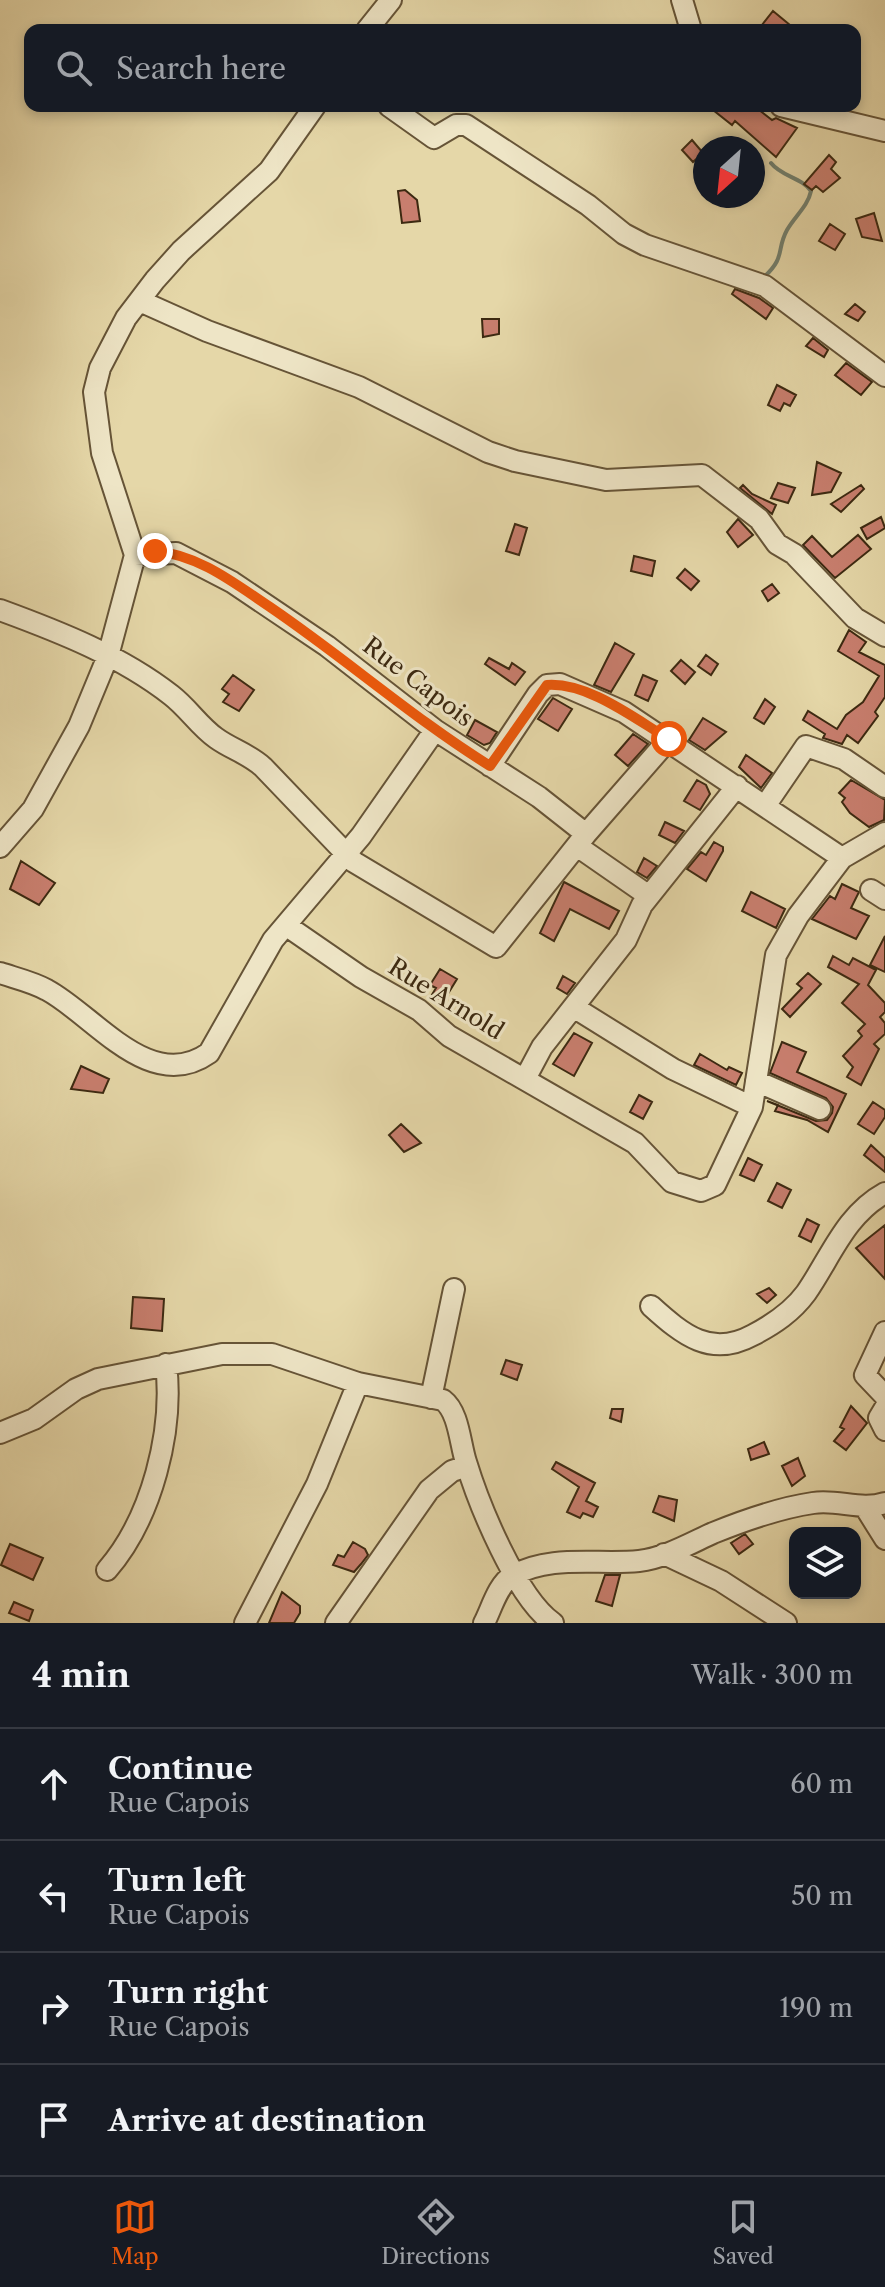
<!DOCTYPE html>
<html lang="en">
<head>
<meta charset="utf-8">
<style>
	:root { --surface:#171b24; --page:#20242c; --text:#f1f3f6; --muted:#9ea1a6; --line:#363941; --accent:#ea580c }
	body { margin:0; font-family:"Libre Caslon Text",serif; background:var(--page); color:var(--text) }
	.controls { position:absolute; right:24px; bottom:24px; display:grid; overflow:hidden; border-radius:16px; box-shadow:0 4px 12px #0003 }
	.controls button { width:72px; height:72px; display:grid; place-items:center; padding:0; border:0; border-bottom:2px solid var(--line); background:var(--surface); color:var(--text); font:40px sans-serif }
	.compass { position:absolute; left:693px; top:136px; width:72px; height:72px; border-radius:50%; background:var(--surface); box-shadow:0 4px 12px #0003; rotate:207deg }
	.stop { position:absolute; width:24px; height:24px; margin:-18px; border:6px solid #ea580c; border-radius:50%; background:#fff }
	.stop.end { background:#ea580c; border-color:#fff; box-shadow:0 2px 8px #0008 }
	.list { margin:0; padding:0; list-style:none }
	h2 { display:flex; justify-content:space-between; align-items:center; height:104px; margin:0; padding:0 32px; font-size:34px }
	h2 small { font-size:26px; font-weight:400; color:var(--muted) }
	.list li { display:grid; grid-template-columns:52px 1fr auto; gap:24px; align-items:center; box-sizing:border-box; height:112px; padding:0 32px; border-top:2px solid var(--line) }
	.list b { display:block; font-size:30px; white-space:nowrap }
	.list p { margin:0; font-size:26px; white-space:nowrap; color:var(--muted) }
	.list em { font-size:26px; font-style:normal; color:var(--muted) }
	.icon { flex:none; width:44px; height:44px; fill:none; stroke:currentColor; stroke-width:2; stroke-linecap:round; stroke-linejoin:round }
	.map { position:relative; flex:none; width:885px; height:1623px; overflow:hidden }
	.search { position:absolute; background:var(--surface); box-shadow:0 4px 12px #0003; left:24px; right:24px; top:24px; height:88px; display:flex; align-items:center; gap:20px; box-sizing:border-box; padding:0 28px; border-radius:16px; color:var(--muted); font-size:30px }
	.sheet { height:552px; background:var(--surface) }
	nav { display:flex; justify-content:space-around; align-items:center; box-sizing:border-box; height:112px; border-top:2px solid var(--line); background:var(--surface); font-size:22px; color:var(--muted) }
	nav a { display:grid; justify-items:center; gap:4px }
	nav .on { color:var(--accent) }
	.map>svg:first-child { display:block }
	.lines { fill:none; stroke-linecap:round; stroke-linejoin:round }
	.stream { stroke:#727f6e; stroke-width:4 }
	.building { fill:#c87e6e; stroke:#3c2911; stroke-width:2 }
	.minor-casing { stroke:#665437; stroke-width:24 }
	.minor { stroke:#eee5c6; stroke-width:20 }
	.route { stroke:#ea580c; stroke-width:10 }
	.labels { text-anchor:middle; stroke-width:6; stroke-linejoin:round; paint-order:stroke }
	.street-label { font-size:24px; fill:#3c2911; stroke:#eee5c6 }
</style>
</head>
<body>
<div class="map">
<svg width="885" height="1623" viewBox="0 0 885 1623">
	<rect width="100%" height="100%" fill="#e5d7a8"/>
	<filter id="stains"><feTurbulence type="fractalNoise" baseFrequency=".0025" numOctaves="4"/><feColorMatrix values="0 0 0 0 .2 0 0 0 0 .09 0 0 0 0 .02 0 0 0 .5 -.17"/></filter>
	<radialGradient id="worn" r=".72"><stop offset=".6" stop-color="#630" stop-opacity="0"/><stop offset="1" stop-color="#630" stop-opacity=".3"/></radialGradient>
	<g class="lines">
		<path class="stream" d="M764 277C786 257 776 250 787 230 795 216 808 206 811 191 801 177 782 177 771 163"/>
	</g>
	<path class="building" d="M773 11 796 30H758Z
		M708 106H754L772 120 776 118 797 128 776 157 735 121 732 125Z
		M692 140 703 153 693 162 682 150Z
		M829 155 836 162 831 169 840 178 823 192 816 186 812 190 804 184Z
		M405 190 417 200 420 221 402 223 398 191Z
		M874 213 882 241 862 237 856 219Z
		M830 224 845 234 835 250 819 241Z
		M735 289 759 298 773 308 766 319 732 294Z
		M855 304 865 312 858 321 845 314Z
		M482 319H499V334L483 337Z
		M813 338 828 350 824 357 806 346Z
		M846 363 872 382 861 395 835 375Z
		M777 385 796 395 790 406 784 403 780 411 768 405Z
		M817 462 841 473 831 492 812 495Z
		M778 483 795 488 788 503 771 498Z
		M743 485 752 494 776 505 772 514 740 488Z
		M861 485 864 489 841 512 831 504Z
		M881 517 885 528 867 539 861 528Z
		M738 519 753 535 738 547 727 532Z
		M515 524 527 528 519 555 506 551Z
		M858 535 871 549 835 578 803 545 812 536 832 557Z
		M634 556 655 561 652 576 631 571Z
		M685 569 699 581 691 590 677 578Z
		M772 584 779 593 768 601 762 591Z
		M849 630 866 642 859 652 885 665V697L875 712 878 716 858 743 847 735 842 744 823 738 825 734 803 720 808 711 837 729 846 715 863 702 879 676 838 651Z
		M615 643 634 654 611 692 594 685Z
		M706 655 718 664 711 675 698 666Z
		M489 658 509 669 512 663 525 672 515 685 485 664Z
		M681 660 695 672 685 684 671 671Z
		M233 675 254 690 239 711 223 702 229 694 222 689Z
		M643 675 657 681 648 701 635 695Z
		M553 698 572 709 558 731 538 719Z
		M765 699 775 707 764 724 754 718Z
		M703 718 726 732 705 750 689 740Z
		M475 720 497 732 490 743 484 745 467 735Z
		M633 734 648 744 628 766 615 755Z
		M746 755 772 773 761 788 739 767Z
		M697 780 706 785 710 794 700 810 684 801Z
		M851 780 885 800 884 820 869 827 850 813 842 802 845 798 839 793Z
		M665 822 684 831 675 843 659 835Z
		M714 842 723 847V851L706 881 687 869 701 852 706 855Z
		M644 858 657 866 647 878 637 872Z
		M21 861 55 883 39 905 10 889Z
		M564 882 619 911 609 929 570 909 554 941 540 933Z
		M842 884 859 892 851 908 869 916 856 939 812 919 830 896 835 899Z
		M751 892 785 909 776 928 742 911Z
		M885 936V972L870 965Z
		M833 956 849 965 853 958 876 970 868 985 885 1003V1012L880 1017 885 1023V1034L874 1044 879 1049 861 1085 847 1077 853 1067 843 1056 862 1036 858 1031 865 1024 842 1003 859 984 828 967Z
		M440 969 457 979 441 1005 430 998 436 988 430 985Z
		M808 973 821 984 790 1017 782 1009 802 988 797 984Z
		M563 976 575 983 567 994 557 988Z
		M574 1033 592 1043 574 1076 553 1064Z
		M782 1042 806 1052 797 1072 846 1094 828 1132 807 1120 775 1111 778 1105 767 1101 816 1121 827 1120 832 1113 833 1107 826 1098 770 1073Z
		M700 1054 727 1070 729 1067 742 1073 736 1085 694 1065Z
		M81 1066 109 1079 103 1093 71 1089Z
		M639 1095 652 1102 643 1119 630 1112Z
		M873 1102 885 1110V1117L874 1134 858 1124Z
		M401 1124 421 1143 404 1152 389 1135Z
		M871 1145 885 1158V1172L864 1155Z
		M748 1158 762 1165 754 1181 740 1175Z
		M777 1183 791 1190 782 1208 768 1201Z
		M807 1219 819 1225 811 1242 799 1236Z
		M885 1225V1279L856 1248Z
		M769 1288 776 1295 767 1303 757 1294Z
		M133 1297 164 1299 162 1331 131 1328Z
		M506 1360 522 1365 517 1380 501 1374Z
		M851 1406 867 1423 846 1450 834 1441 844 1429 840 1427Z
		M612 1409H623L621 1422 610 1418Z
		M764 1442 769 1454 751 1460 748 1449Z
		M798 1458 805 1476 792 1486 782 1466Z
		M556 1462 595 1483 586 1501 598 1507 593 1517 583 1513 580 1518 567 1512 579 1487 552 1469Z
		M659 1496 677 1500 674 1521 653 1512Z
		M745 1534 753 1544 739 1554 731 1543Z
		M353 1542 365 1549 368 1555 361 1564 354 1572 333 1565 338 1555 344 1557Z
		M10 1544 43 1558 33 1580 1 1565Z
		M605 1575H620L612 1606 596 1601Z
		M282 1592 300 1606V1613L294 1623H269Z
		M14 1602 33 1610 29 1621 9 1613Z"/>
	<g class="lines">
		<g class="minor-casing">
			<path id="minor" d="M682 0 691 30
				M367 30 391 0
				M389 106 434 138 456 125H466L588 205 624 234 645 245 765 286 885 376
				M781 106 885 131
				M140 301 207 331 359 387 488 452 515 461 606 480 702 475 759 519 777 544 794 554 855 618 885 636
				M135 555 176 553 232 582 327 646 435 730 539 797 586 834
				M0 610C60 632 121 656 171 695 188 708 199 726 216 738 231 749 249 754 263 767L354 862 496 947 586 834 669 739
				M490 766 538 694 547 685 560 684 624 712 842 858
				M765 806 806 746 844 759 885 787
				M577 846 649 896
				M0 847 33 809 79 726 108 656 135 555 102 453 94 392 100 368 126 318 155 280 181 251 269 171 315 106
				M871 890 885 899
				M287 926 361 977 419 1010 449 1036 635 1143 672 1182 701 1191 715 1185 752 1107 776 955 798 916 842 858 885 833
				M0 973C15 978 33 982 47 990 94 1015 150 1095 209 1053L273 940 361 836 435 730
				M575 1008 673 1069 752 1107
				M526 1077 542 1047 626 940 642 905 737 786
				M756 1081 820 1109
				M651 1306C683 1335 711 1358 753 1335 774 1324 792 1312 806 1293 831 1257 845 1215 885 1193
				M885 1332 865 1375 885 1396
				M431 1398 454 1289
				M885 1408 879 1418 885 1430
				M0 1433 34 1419 76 1389 98 1379 222 1354H272L358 1383 443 1400C459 1412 460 1444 466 1462 479 1505 517 1598 553 1623
				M865 1507 885 1539
				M664 1554 721 1581 786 1623
				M107 1570C152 1518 174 1431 166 1364
				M245 1623 317 1484 358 1383
				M336 1623 429 1490 452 1471 467 1466
				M484 1623C491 1610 498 1584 512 1576 550 1554 597 1565 639 1561 665 1558 689 1544 713 1533 745 1520 779 1508 813 1503 838 1499 861 1511 885 1503"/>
		</g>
		<use href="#minor" class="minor"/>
	</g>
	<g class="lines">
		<path class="route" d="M155 551C199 555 234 583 270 607 345 658 413 718 490 766L547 685C588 682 635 719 669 739"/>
	</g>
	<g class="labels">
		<g class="street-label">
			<text transform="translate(418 682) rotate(37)" y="8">Rue Capois</text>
			<text transform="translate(446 999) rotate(32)" y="8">Rue Arnold</text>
		</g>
	</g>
	<rect width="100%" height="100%" filter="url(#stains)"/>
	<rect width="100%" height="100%" fill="url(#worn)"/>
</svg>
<div class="controls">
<button><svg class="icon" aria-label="layers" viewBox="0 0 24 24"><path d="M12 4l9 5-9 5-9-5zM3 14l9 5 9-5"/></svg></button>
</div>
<svg class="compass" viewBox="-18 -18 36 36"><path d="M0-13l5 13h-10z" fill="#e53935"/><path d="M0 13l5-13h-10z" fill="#9ea1a6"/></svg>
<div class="stop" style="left:669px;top:739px"></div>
<div class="stop end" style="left:155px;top:551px"></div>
<div class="search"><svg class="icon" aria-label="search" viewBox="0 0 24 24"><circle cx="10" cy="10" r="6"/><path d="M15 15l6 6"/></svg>Search here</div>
</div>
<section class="sheet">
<h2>4 min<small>Walk · 300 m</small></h2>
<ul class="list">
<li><svg class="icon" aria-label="ahead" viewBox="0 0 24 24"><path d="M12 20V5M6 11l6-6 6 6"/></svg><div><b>Continue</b><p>Rue Capois</p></div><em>60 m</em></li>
<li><svg class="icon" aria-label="left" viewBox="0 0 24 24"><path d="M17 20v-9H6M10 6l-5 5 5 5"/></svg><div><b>Turn left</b><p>Rue Capois</p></div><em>50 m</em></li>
<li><svg class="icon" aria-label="right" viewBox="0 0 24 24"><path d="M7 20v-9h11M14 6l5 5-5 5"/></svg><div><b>Turn right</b><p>Rue Capois</p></div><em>190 m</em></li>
<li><svg class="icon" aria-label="arrive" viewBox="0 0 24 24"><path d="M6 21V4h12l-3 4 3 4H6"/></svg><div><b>Arrive at destination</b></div></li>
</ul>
</section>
<nav>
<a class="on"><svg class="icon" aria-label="map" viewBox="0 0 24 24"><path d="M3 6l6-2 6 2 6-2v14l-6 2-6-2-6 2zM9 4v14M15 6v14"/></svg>Map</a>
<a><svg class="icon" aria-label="directions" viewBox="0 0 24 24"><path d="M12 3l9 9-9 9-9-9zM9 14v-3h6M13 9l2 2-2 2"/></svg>Directions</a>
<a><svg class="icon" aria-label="saved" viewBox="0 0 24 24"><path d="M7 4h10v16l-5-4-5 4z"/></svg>Saved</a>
</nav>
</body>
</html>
